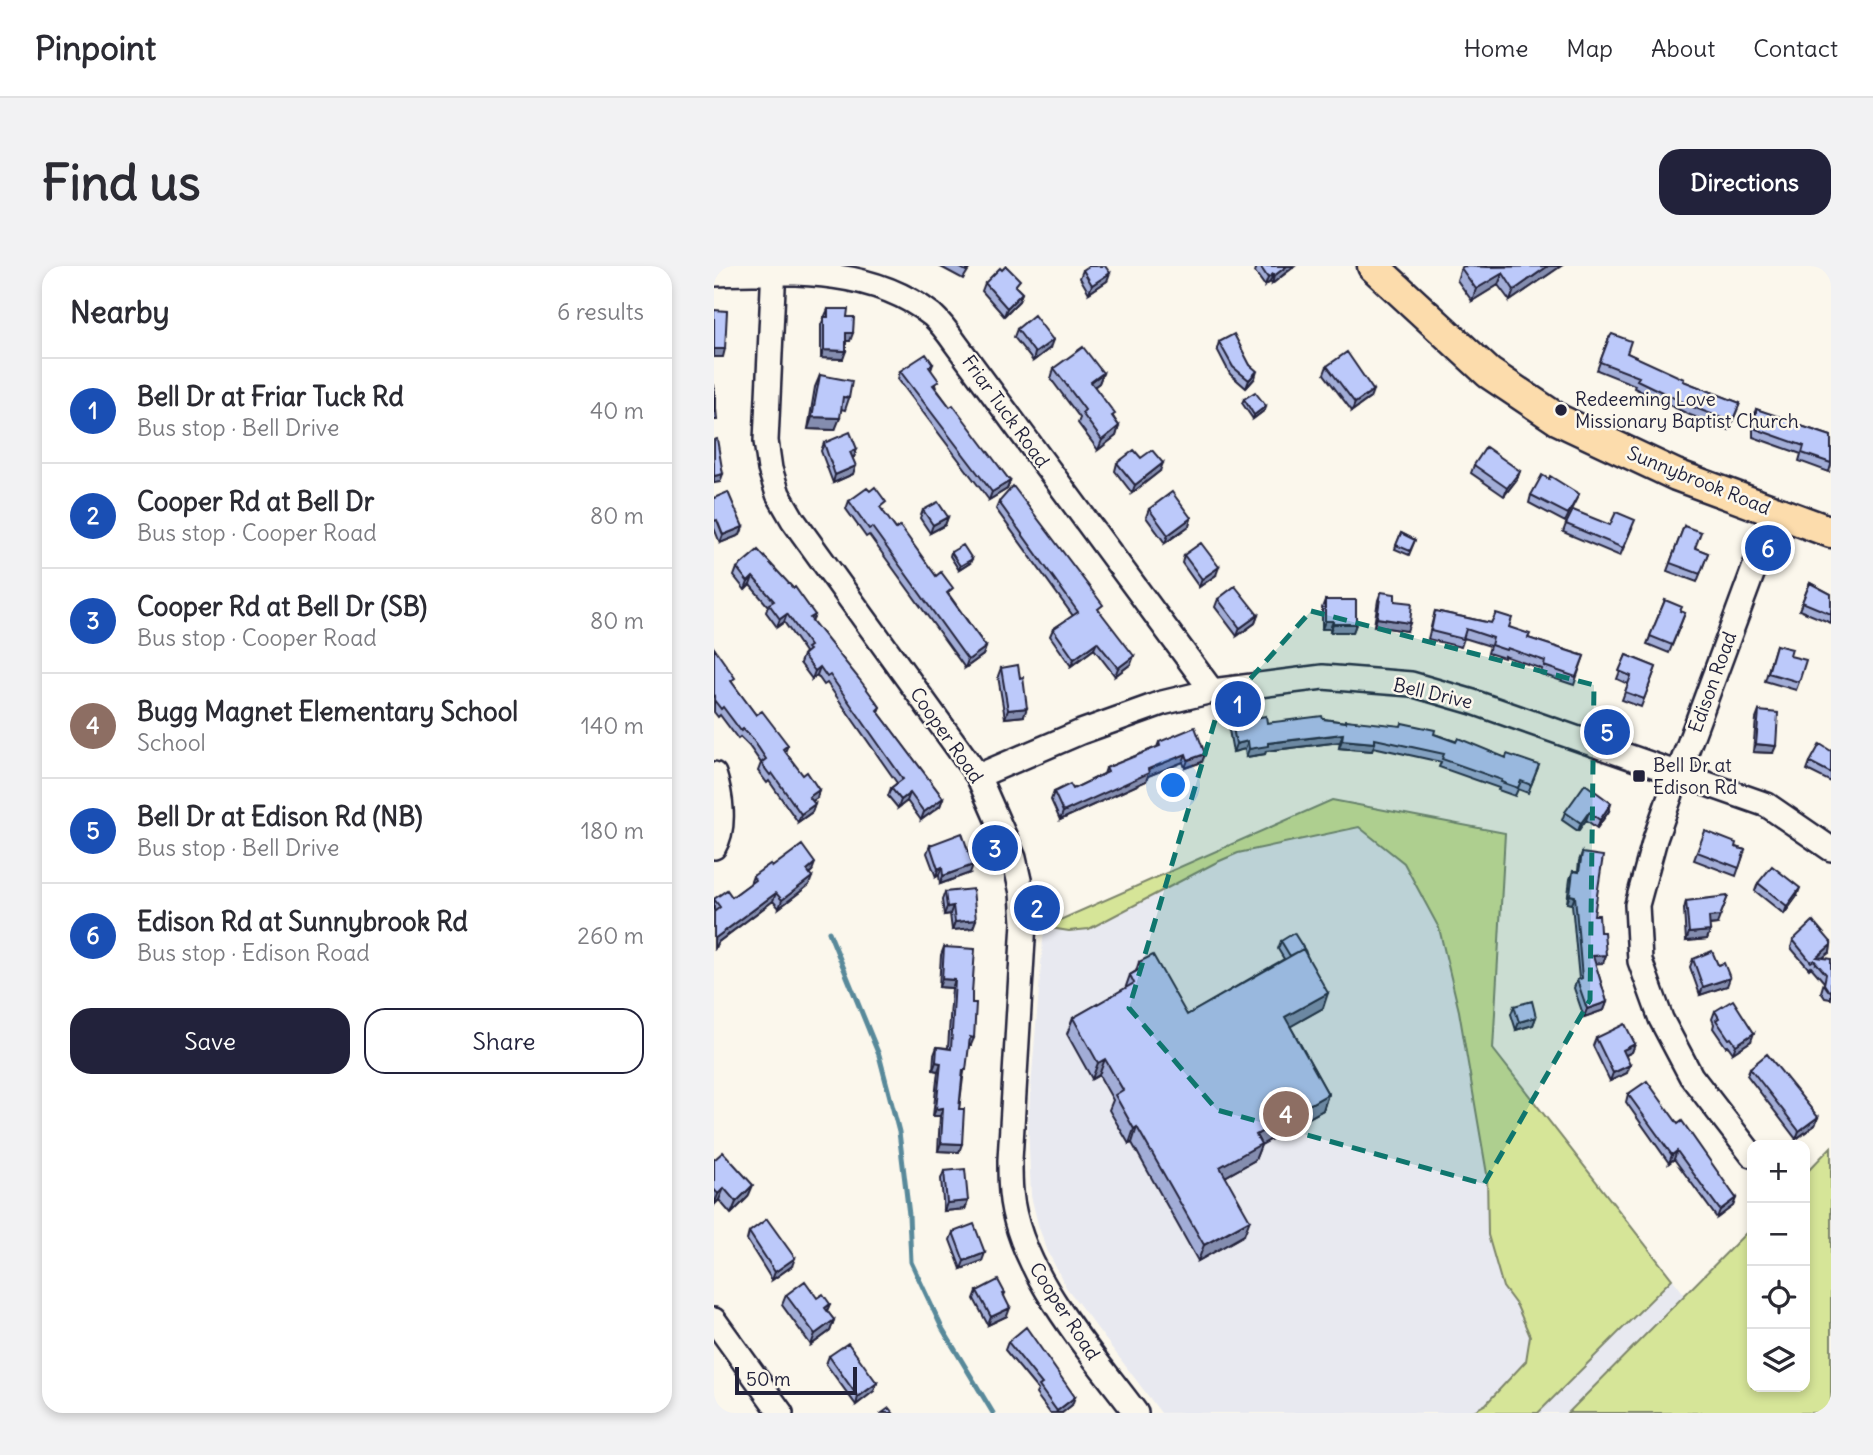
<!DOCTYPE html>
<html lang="en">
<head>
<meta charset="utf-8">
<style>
	:root { --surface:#fff; --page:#f2f2f3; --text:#2b2b33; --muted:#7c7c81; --line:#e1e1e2; --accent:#22223b }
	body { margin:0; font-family:Delius,sans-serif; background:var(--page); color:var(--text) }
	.controls { position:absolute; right:21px; bottom:21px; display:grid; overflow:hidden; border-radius:14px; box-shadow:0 4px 10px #0003 }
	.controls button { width:63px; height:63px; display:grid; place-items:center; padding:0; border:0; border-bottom:2px solid var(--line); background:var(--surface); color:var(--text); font:35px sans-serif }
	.scale { position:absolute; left:21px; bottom:18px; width:122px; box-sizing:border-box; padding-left:7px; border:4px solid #22223b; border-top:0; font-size:19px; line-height:24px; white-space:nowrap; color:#22223b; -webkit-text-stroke:5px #fbf7ec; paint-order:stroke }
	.you { position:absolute; left:460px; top:520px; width:24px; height:24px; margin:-18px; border:5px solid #fff; border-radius:50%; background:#1a73e8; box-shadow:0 0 0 10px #1a73e833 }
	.badge { display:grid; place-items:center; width:46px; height:46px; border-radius:50%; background:var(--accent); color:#fff; font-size:23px; font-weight:700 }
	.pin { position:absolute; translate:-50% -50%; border:4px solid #fff; box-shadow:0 2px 7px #0006 }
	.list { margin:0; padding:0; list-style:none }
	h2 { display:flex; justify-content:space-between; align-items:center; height:91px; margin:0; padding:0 28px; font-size:30px }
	h2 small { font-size:23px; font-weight:400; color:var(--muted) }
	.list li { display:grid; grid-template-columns:46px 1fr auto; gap:21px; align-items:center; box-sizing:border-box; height:105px; padding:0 28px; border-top:2px solid var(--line) }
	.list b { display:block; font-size:26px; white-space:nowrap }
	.list p { margin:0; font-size:23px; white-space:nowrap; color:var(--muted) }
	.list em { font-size:23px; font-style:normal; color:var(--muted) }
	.actions { display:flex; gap:14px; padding:21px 28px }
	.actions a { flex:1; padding:16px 0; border:2px solid var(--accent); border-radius:21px; text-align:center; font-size:24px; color:var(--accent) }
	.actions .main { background:var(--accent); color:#fff }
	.icon { flex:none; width:38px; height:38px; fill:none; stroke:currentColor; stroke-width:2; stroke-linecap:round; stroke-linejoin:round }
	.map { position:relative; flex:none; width:1117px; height:1147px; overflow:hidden; border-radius:21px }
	header { display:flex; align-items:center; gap:42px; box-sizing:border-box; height:98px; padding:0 35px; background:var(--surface); border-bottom:2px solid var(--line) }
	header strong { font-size:33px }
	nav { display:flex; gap:38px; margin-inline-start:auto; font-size:24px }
	.intro { display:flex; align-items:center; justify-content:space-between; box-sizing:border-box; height:168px; padding:0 42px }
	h1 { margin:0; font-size:49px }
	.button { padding:18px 32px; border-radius:21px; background:var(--accent); color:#fff; font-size:24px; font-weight:700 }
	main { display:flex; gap:42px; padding:0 42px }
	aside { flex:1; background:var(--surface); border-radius:21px; box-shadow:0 4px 10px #0003 }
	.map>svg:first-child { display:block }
	.built { fill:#e8e9f0 }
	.green { fill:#d6e598; stroke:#7c846a; stroke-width:2 }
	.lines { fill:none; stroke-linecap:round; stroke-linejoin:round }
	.stream { stroke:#59899a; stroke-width:5 }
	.minor-casing { stroke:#22223b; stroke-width:28 }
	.major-casing { stroke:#22223b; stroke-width:35 }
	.minor { stroke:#fbf7ec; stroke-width:23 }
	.major { stroke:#fcdcac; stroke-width:30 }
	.wall { fill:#a2add7; stroke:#22223b; stroke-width:2 }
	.shaded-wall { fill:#848daf; stroke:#22223b; stroke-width:2 }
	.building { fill:#bcc9fa; stroke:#22223b; stroke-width:2 }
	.marked { fill:#0f766e; fill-opacity:0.2; stroke:#0f766e; stroke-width:5; stroke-dasharray:14 9; stroke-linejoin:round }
	.poi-dot { fill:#22223b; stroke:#fbf7ec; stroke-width:2.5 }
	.labels { text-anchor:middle; stroke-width:5; stroke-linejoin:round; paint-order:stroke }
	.poi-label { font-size:19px; fill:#22223b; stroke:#fbf7ec; text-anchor:start }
	.street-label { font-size:19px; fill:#22223b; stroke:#fbf7ec }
</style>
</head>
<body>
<header>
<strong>Pinpoint</strong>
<nav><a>Home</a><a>Map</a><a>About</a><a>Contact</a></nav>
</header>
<div class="intro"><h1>Find us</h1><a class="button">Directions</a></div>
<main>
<aside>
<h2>Nearby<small>6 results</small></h2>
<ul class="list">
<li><span class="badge" style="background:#1a4fb4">1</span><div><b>Bell Dr at Friar Tuck Rd</b><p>Bus stop · Bell Drive</p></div><em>40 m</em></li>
<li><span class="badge" style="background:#1a4fb4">2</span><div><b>Cooper Rd at Bell Dr</b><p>Bus stop · Cooper Road</p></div><em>80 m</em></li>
<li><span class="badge" style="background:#1a4fb4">3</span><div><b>Cooper Rd at Bell Dr (SB)</b><p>Bus stop · Cooper Road</p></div><em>80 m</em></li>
<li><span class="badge" style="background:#8d6e63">4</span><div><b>Bugg Magnet Elementary School</b><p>School</p></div><em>140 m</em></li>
<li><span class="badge" style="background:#1a4fb4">5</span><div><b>Bell Dr at Edison Rd (NB)</b><p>Bus stop · Bell Drive</p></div><em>180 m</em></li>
<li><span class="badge" style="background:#1a4fb4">6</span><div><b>Edison Rd at Sunnybrook Rd</b><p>Bus stop · Edison Road</p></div><em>260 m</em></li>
</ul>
<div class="actions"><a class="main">Save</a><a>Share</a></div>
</aside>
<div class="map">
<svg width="1117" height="1147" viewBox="0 0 1117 1147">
	<rect width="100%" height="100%" fill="#fbf7ec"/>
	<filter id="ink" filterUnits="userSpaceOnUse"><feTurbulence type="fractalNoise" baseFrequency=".0143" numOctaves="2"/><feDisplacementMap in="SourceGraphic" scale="14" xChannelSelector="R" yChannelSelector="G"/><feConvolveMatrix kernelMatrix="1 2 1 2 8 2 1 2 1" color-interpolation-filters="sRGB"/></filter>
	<g filter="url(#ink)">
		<path class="built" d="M618 534 791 567 779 783 971 1029 854 1147H447L352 1021 334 986 325 962 317 930 314 857 330 662Z"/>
		<path class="green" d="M618 534 791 567 779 783 958 1013 824 1147H756L772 1138 812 1095 816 1070 803 1040 789 1021 774 969 773 908 745 745 725 662 690 597 645 561 524 587 501 597 375 663 355 665 330 661Z
			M1117 881V1147H854L1038 961V1121H1091V908Z"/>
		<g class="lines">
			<path class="stream" d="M115 666 165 789 185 866 195 949 197 996 228 1062 279 1147"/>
			<g class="minor-casing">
				<path id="minor" d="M60 0 52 175 56 203 64 228 79 254 264 510 300 592 308 627 310 656 296 894C296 905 296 916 297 926 304 1006 376 1085 422 1147
					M0 8C73 6 157 0 218 49 227 57 235 68 242 78L498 425
					M0 508C7 529 12 562 0 581
					M264 510 367 466 448 437 498 425 609 411 697 418 759 436 1053 539 1117 583
					M1038 889 977 810 947 753 926 695 923 639 941 573 964 508 1061 246
					M0 1054 67 1147"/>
			</g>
			<g class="major-casing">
				<path id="major" d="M659 0 775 107 845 154 962 209 1117 266"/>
			</g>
			<use href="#minor" class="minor"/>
			<use href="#major" class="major"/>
		</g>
		<path class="wall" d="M225 0H257L249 13Z
			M543 0H546L580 1 558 18 556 16 551 20 541 6Z
			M774 0H847L796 35 784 19 758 35 743 14 747 2Z
			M369 4 393 15 375 27 366 12Z
			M271 17 303 22 308 27 305 35 290 50 268 25Z
			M114 43 133 51 136 75H132L129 93 107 92V59Z
			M303 63 336 82 319 95 300 71Z
			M895 72 913 87 969 115 1026 137 1015 164 976 149 920 122 921 119 883 104Z
			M505 76 536 99 541 112 532 122 516 108 503 83Z
			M219 98 217 104 222 122 236 141 296 215 293 223 275 234 184 113 186 105Z
			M613 100 656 132 638 145 610 108Z
			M340 102 389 107 385 117 380 121 405 160 402 170 384 184 364 157 366 152 337 113Z
			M106 109 135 132 131 144 127 143 121 164 94 163 101 121Z
			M530 133 552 140 551 144 539 153 528 137Z
			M1042 143 1078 157 1117 170V199L1115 206 1085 195 1087 188 1039 171V151Z
			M110 177 143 183 140 191 138 192 139 208 119 217 107 185Z
			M427 192 446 205 418 227 401 205 403 197Z
			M760 199 806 205 803 213 790 230 757 207Z
			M835 213 865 228 851 256 815 237 817 229Z
			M0 232 29 261 26 269 6 277 0 262Z
			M135 235 169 244 168 245 182 263 236 330 272 381 269 389 251 402 155 269 152 271 132 243Z
			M285 236 417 398 401 410 380 383 357 400 336 370 339 363 359 350 282 243Z
			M435 243 477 252 475 260 451 277 432 251Z
			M209 244 234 251 231 259 216 267 206 252Z
			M852 258 896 259 918 262 906 290 849 266Z
			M970 260 981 282 994 287 983 316 953 305Z
			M687 267 701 274 695 289 681 283Z
			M237 286 256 297 245 304 236 290Z
			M470 289 502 309 485 321 468 297Z
			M23 302 101 349 98 355 166 441 164 446 229 532 226 540 207 554 193 535 184 542 174 530 177 522 183 517 113 417 110 419 103 409 98 413 86 397 89 389 91 386 70 356 63 361 52 346 54 340 36 319 31 324 20 310Z
			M1096 317 1117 328V357L1085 344Z
			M667 326 681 335 693 365 660 360 664 334Z
			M504 333 544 349 541 357 523 370 501 341Z
			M611 334 642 358 639 366H616V363H608V342Z
			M951 334 966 345 971 347 955 387 933 378Z
			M721 345 795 361 814 372 870 390 860 419 827 408 828 403 790 390V392L774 387 776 380 750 372 747 381 714 373Z
			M1062 379 1076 390 1085 416 1082 424 1051 415Z
			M0 382 19 418 42 449 74 479 71 486 103 532 98 535 101 538 98 546 84 556 55 515 53 517 44 505 47 497 35 480 26 471 24 473 6 449 4 451 0 446Z
			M912 389 942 401 927 441 908 434 914 418 903 413Z
			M287 402 306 412 310 450 291 452 284 410Z
			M1045 445 1059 487 1039 486 1042 453Z
			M609 453 631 456 632 454 720 468 792 492 825 499 814 527 804 523 801 530 784 524 785 522 725 501 727 496 659 481 658 485 625 482 626 476 552 485 551 488 532 491 531 483 519 486 515 464 518 456 553 457Z
			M445 476 491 488 488 496 471 502 469 496 434 510 432 515 346 554 337 534 340 526 359 523 390 508 392 502 443 481Z
			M1117 485V516L1093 504 1096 496Z
			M897 537 895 545 883 562 872 554 864 565 848 554 851 546Z
			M216 579 256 607 226 618 225 609 222 611 213 587Z
			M1021 581 1031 584 1022 610 980 594 983 586Z
			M868 587 880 649 886 666 892 689 889 697H881L893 736 890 744 870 751 860 722 863 714 865 713 858 638 853 637 856 613 859 605H864L865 595Z
			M58 601 98 605 95 608V619L65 642 59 635 3 677 0 684V633L18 631 36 618 39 610Z
			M1044 617 1083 630 1070 648 1041 625Z
			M231 626 259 662 238 664 236 648 230 649 228 634Z
			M972 635 1003 658 995 659 996 665 993 673 972 675 970 643Z
			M1079 674 1117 676 1116 686 1108 692 1117 693V733L1111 732 1107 726 1110 716 1097 701 1095 703 1077 682Z
			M567 675 592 687 609 742 576 760 614 828 609 844 547 879 541 894 511 911 530 969 484 995 418 877 415 878 395 844 399 834 385 809 378 813 353 768 359 752 411 723 416 709 422 705 425 696 473 749 570 693 564 683Z
			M230 681 258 727 257 779H255L249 812 245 843V886L224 885 226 850H219L224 805 219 804 220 789 223 781 234 782 238 722 225 721 227 689Z
			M979 693 1004 699 1013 720 986 729 976 701Z
			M800 740 822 751 819 759 802 764 797 748Z
			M1001 745 1037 775 1019 787 1014 780 1012 781 999 762 1000 758 998 753Z
			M882 772 921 778 918 786 912 789 913 807 896 815 879 780Z
			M1036 802 1104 851 1101 859 1082 873 1033 809Z
			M914 828 964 858 1022 932 1019 940 1003 952 960 893 955 897 912 836Z
			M0 894 34 931 17 948 5 934 0 939Z
			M230 905 254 935 251 943 230 945 227 913Z
			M35 966 78 1000 58 1014 33 974Z
			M239 966 268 995 247 1003 236 974Z
			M263 1025 291 1027 290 1030 293 1050 274 1059 260 1033Z
			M72 1029 103 1032 116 1038 113 1045 120 1054 116 1065 97 1079 68 1039Z
			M294 1076 358 1139 348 1147H336L322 1128 324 1124 291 1084Z
			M115 1090 163 1117 160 1125 142 1139 112 1098Z"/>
		<path class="shaded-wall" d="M573 0H580L558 18 560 10Z
			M834 0H847L796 35 800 24Z
			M396 7 393 15 375 27 378 19Z
			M789 7 784 19 758 35 762 23Z
			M559 8 556 16 551 20 554 12Z
			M308 27 305 35 290 50 293 42Z
			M132 67H139L136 75H129Z
			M339 74 336 82 319 95 321 87Z
			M0 83H11L9 91H0Z
			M110 84 132 85 129 93 107 92Z
			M543 105 541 112 532 122 535 114Z
			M389 107 385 117 373 126 377 116Z
			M659 124 656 132 638 145 641 137Z
			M552 140 551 144 539 153 540 149Z
			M98 151 126 152 121 164 94 163Z
			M405 160 402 170 384 184 388 174Z
			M143 183 140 191 133 194 136 186Z
			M449 197 446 205 418 227 421 219Z
			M142 200 139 208 119 217 121 209Z
			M806 205 803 213 790 230 793 222Z
			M9 208 6 216 0 217V210Z
			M296 215 293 223 275 234 278 226Z
			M234 251 231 259 216 267 219 259Z
			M477 252 475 260 451 277 454 269Z
			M29 261 26 269 6 277 9 269Z
			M258 293 256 297 245 304 246 300Z
			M505 301 502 309 485 321 488 313Z
			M39 311 36 319 31 324 34 316Z
			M73 348 70 356 63 361 66 353Z
			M544 349 541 357 523 370 526 362Z
			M663 352 696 357 693 365 660 360Z
			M611 355H619L616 363H608Z
			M619 358H642L639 366H616Z
			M383 376 380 383 357 400 360 393Z
			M272 381 269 389 251 402 254 394Z
			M420 390 417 398 401 410 404 402Z
			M106 401 103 409 98 413 101 405Z
			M313 442 310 450 291 452 294 444Z
			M629 468 626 476 552 485 551 488 532 491 535 483 554 477Z
			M628 474 661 477 658 485 625 482Z
			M534 475 531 483 519 486 522 478Z
			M1042 478 1062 480 1059 487 1039 486Z
			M472 488 469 496 434 510 432 515 346 554 349 546 434 503Z
			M491 488 488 496 471 502 474 494Z
			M105 524 103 532 92 539 95 531Z
			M196 527 193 535 184 542 187 534Z
			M229 532 226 540 207 554 210 546Z
			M897 537 895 545 883 562 886 554Z
			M101 538 98 546 84 556 87 548Z
			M875 546 872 554 864 565 867 557Z
			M101 597 98 605 90 612 93 604Z
			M259 599 256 607 226 618 229 610Z
			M228 601 225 609 222 611 224 603Z
			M98 611 95 619 65 642 68 634Z
			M1086 622 1083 630 1070 648 1073 640Z
			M62 627 59 635 3 677 0 684V673Z
			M856 629 861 630 858 638 853 637Z
			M1014 630 1003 658 992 659 995 651Z
			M239 640 236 648 230 649 233 641Z
			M262 654 259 662 238 664 241 656Z
			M996 665 993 673 972 675 975 667Z
			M1117 679 1116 686 1102 697 1103 691Z
			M892 689 889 697 876 698 879 690Z
			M1016 712 1013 720 986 729 989 721Z
			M228 713 241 714 238 722 225 721Z
			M614 727 609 742 565 767 571 751Z
			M893 736 890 744 870 751 873 743Z
			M822 751 819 759 802 764 805 756Z
			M1040 767 1037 775 1019 787 1022 779Z
			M256 771 260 772 257 779H253Z
			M921 778 918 786 906 792 909 784Z
			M391 793 385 809 378 813 384 797Z
			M222 796 227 797 224 805 219 804Z
			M916 799 913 807 896 815 899 807Z
			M614 828 609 844 547 879 541 894 500 917 506 901 542 869Z
			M229 842 226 850H219L222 843Z
			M1104 851 1101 859 1082 873 1085 865Z
			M423 861 418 877 415 878 420 863Z
			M227 877 248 878 245 886 224 885Z
			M963 885 960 893 955 897 958 889Z
			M39 919 34 931 17 948 22 936Z
			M10 922 5 934 0 939 4 928Z
			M1022 932 1019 940 1003 952 1006 944Z
			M254 935 251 943 230 945 233 937Z
			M536 954 530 969 484 995 490 979Z
			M271 987 268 995 247 1003 250 995Z
			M81 992 78 1000 58 1014 61 1006Z
			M296 1042 293 1050 274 1059 277 1051Z
			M120 1054 116 1065 97 1079 101 1068Z
			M163 1117 160 1125 142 1139 144 1131Z
			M361 1131 358 1139 348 1147H342L343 1145Z"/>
		<path class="building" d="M243 0H255L252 5Z
			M292 0 306 14 301 20 308 27 293 42 271 17 286 2 288 4Z
			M375 0H391L396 7 378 19 369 4Z
			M546 0H573L560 10 559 8 554 12Z
			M750 0 774 1 834 0 800 24 789 7 762 23 747 2Z
			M114 43H134L133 51H140L139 67H132V85L110 84V51H114Z
			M0 44 13 45 11 83H0Z
			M320 49 339 74 321 87 303 63Z
			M520 68 536 99 543 105 535 114 519 101 505 76Z
			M898 68 917 75 913 87 970 113 969 115 1026 137 1018 156 979 141 923 114 925 111 886 96 895 72Z
			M369 81 389 107 377 116 401 148 398 150 405 160 388 174 368 147 371 144 340 102Z
			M633 86 659 124 641 137 613 100Z
			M212 88 219 98 215 101 225 115 219 119 236 141 239 139 296 215 278 226 186 105Z
			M106 109 138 115 135 132 129 131 126 152 98 151Z
			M0 118 3 154H0Z
			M541 126 552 140 540 149 530 133Z
			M1042 143 1078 155V157L1117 170V197L1088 187 1090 180 1042 163Z
			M136 166 143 183 136 186 142 200 121 209 110 177Z
			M3 173 9 208 0 210V174Z
			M772 181 806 205 793 222 760 199Z
			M420 184 427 192 438 184 449 197 421 219 403 197Z
			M828 209 835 213 836 210 865 228 854 248 817 229Z
			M299 220 389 339 384 343 420 390 404 402 383 376 360 393 339 363 364 346 285 236Z
			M161 221 172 236 166 241 182 263 186 260 222 310 227 306 239 322 233 327 272 381 254 394 158 261 155 263 135 235 153 222 156 225Z
			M14 226 29 261 9 269 3 254 0 255V232Z
			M458 226 477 252 454 269 435 243Z
			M224 236 234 251 219 259 209 244Z
			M859 244 896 259 902 246 921 254 909 282 852 258Z
			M970 260 987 266 981 282 994 287 986 308 956 297Z
			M687 267 701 274 696 285 682 279Z
			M487 277 505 301 488 313 470 289Z
			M249 279 258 293 246 300 237 286Z
			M44 284 79 322 81 321 101 349 96 352 146 414 166 441 163 444 229 532 210 546 196 527 187 534 177 522 189 513 116 409 113 411 106 401 101 405 89 389 95 384 93 382 96 380 73 348 66 353 55 338 60 335 39 311 34 316 23 302Z
			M1096 317 1117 328V348L1088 336Z
			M521 320 544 349 526 362 504 333Z
			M667 326 681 328V335L698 337 696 357 663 352Z
			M611 334H642V358H619V355H611Z
			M951 334 968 341 966 345 971 347 958 379 936 370Z
			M721 345 777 357 782 347 798 352 795 361 816 368 814 372 870 390 862 411 830 400 831 395 793 382 792 384 777 379 779 372 752 363 749 373 717 365Z
			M1062 379 1078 383 1076 390 1092 394 1085 416 1054 407Z
			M0 382 21 412 17 415 42 449 48 445 74 479 69 483 89 509 93 506 105 524 95 531 101 538 87 548 58 507 56 509 47 497 52 493 38 472 29 463 27 465 9 441 7 443 0 434V431L1 430 0 428Z
			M912 389 942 401 930 433 911 426 917 410 905 405Z
			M304 399 306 412 309 411 313 442 294 444 287 402Z
			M1045 445 1064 447 1062 480 1042 478Z
			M552 450 553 457 608 450 609 453 632 456V454L687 460 688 457 721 464 720 468 742 476 744 472 792 492 793 488 825 499 817 519 807 515 804 522 787 516 788 514 728 493 730 488 661 473V477L628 474 629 468 554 477V480L535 483 534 475 522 478 518 456Z
			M481 461 491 488 474 494 472 488 434 503 435 507 349 546 340 526 356 518 359 523 394 506 392 502 446 480 445 476Z
			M1106 478 1117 485V507L1096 496Z
			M871 518 897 537 886 554 875 546 867 557 851 546Z
			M991 565 1022 577 1021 581 1031 584 1025 602 983 586Z
			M248 567 259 599 229 610 228 601 224 603 216 579Z
			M88 579 101 597 93 604 98 611 68 634 62 627 0 673V646L6 641 0 633 13 624 18 631 41 614 39 610 56 598 58 601Z
			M868 587 889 590 880 649H885L886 666H890L892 689 879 690 893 736 873 743 863 714 868 712 861 630 856 629 859 605 865 606Z
			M1058 600 1086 622 1073 640 1044 617Z
			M259 623 262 654 241 656 239 640 233 641 231 626Z
			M1014 630 1006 650 995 651 996 665 975 667 972 635Z
			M1099 655 1117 676V679L1103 691 1117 693V725L1114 724 1110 718 1112 708 1100 694 1097 696 1079 674Z
			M580 667 592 686 589 683 576 690 567 675Z
			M230 681 261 683 258 727V737H262L260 772 256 771 252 804H249L245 843H250L248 878 227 877 229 842 222 843 227 797 222 796 223 781 237 783 241 714 228 713Z
			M589 683 614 727 571 751 614 828 542 869 547 878 506 901 536 954 490 979 423 861 420 863 401 829 409 824 391 793 384 797 359 752 420 717 416 709 428 702 425 696 439 689 473 749Z
			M998 685 1004 699 1010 697 1016 712 989 721 979 693Z
			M1019 734 1040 767 1022 779 1017 772 1015 773 1002 754 1005 752 1001 745Z
			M818 735 822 751 805 756 800 740Z
			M911 758 921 778 909 784 916 799 899 807 882 772Z
			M1053 788 1104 851 1085 865 1036 802Z
			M933 815 964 858 968 855 1022 932 1006 944 963 885 958 889 914 828Z
			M9 886 39 919 22 936 10 922 4 928 0 923V894Z
			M251 903 254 935 233 937 230 905Z
			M53 953 81 992 61 1006 35 966Z
			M260 958 271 987 250 995 239 966Z
			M284 1014 291 1027 289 1028 296 1042 277 1051 263 1025Z
			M91 1015 103 1032 109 1028 116 1038 111 1042 120 1054 101 1068 72 1029Z
			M312 1061 361 1131 343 1145 325 1120 328 1118 294 1076Z
			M134 1077 163 1117 144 1131 115 1090Z
			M0 1137 7 1147H0Z
			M175 1142 179 1147H168Z"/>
	</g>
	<path class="marked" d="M597 345 880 419 876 734 770 918 503 844 415 742 502 451Z"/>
	<g class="poi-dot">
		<circle cx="847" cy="144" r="7"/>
		<rect x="918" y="503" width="14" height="14" rx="3.5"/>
	</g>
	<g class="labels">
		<g class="poi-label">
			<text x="861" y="140">Redeeming Love<tspan x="861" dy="22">Missionary Baptist Church</tspan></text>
			<text x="939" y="506">Bell Dr at<tspan x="939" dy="22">Edison Rd</tspan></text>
		</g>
		<g class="street-label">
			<text transform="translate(292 145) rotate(54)" y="7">Friar Tuck Road</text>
			<text transform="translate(985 214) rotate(22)" y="7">Sunnybrook Road</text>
			<text transform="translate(998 416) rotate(-70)" y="7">Edison Road</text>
			<text transform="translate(719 427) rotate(13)" y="7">Bell Drive</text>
			<text transform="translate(233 469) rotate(55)" y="7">Cooper Road</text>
			<text transform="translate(351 1045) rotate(57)" y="7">Cooper Road</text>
		</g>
	</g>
</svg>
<div class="controls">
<button>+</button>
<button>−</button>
<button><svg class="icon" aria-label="locate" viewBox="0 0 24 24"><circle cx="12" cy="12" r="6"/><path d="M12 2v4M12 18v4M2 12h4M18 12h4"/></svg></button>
<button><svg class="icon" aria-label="layers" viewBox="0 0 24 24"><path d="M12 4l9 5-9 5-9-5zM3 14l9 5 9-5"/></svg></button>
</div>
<div class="scale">50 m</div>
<div class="you"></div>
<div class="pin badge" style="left:524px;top:438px;background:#1a4fb4">1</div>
<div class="pin badge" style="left:323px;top:642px;background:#1a4fb4">2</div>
<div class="pin badge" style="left:281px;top:582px;background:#1a4fb4">3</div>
<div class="pin badge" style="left:572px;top:848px;background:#8d6e63">4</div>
<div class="pin badge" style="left:893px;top:466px;background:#1a4fb4">5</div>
<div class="pin badge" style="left:1054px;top:282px;background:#1a4fb4">6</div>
</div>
</main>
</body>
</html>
